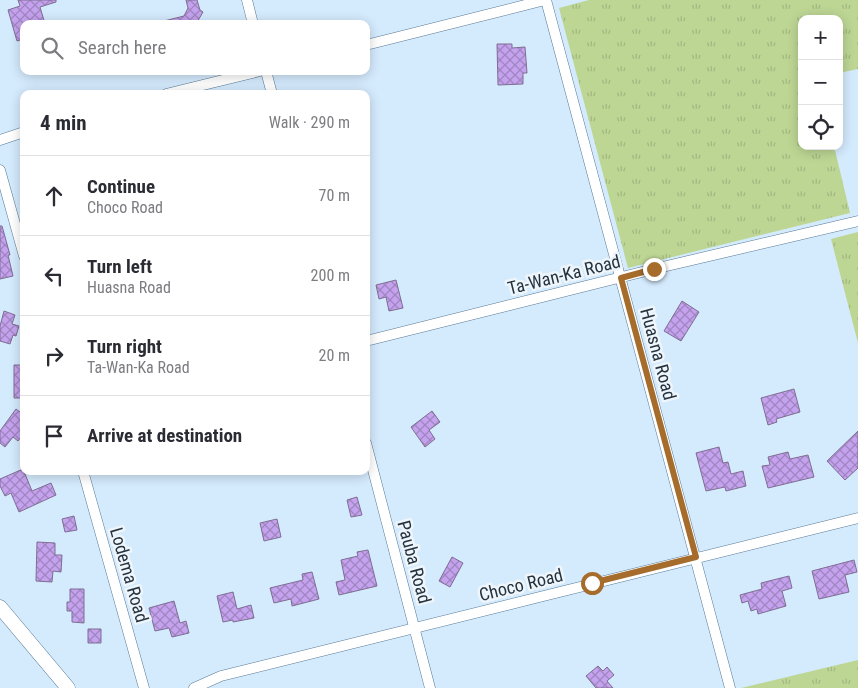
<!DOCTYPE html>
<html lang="en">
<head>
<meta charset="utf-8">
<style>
	:root { --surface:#fff; --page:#f2f2f3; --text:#2b2b33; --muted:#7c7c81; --line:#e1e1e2 }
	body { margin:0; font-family:"Roboto Condensed",sans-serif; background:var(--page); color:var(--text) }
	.controls { position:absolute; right:15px; top:15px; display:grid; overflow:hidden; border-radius:10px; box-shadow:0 2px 12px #0003 }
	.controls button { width:45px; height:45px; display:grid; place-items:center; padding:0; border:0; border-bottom:1px solid var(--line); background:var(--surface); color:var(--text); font:25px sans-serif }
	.stop { position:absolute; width:15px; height:15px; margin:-11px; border:4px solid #a66c2c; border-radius:50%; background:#fff }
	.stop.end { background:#a66c2c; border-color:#fff; box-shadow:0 1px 5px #0008 }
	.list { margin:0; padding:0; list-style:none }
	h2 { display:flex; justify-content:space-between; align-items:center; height:65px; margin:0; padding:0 20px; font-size:21px }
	h2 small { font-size:16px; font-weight:400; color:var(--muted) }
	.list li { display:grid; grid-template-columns:32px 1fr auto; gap:15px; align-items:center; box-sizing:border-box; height:80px; padding:0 20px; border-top:1px solid var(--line) }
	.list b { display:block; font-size:19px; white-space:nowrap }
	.list p { margin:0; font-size:16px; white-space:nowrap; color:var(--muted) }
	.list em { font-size:16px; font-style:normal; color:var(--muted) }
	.icon { flex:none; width:28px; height:28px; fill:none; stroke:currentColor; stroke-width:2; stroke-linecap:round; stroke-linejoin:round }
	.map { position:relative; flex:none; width:858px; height:688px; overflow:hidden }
	.search { position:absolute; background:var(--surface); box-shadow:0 2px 12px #0003; left:20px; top:20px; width:350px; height:55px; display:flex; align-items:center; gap:12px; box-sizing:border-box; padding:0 18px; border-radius:10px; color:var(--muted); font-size:19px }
	.panel { position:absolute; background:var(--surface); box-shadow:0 2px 12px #0003; left:20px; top:90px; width:350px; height:385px; border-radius:10px }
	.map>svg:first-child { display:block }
	.grass { fill:url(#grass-tufts) }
	.building { fill:url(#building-cross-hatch); stroke:#7e6e92 }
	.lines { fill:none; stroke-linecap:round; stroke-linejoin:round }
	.minor-casing { stroke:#587a96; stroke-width:11 }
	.secondary-casing { stroke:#587a96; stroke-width:15 }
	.minor { stroke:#fff; stroke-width:10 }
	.secondary { stroke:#fff; stroke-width:14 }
	.route { stroke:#a66c2c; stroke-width:6 }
	.labels { text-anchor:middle; stroke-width:5; stroke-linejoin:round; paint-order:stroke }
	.street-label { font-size:18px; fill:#25333f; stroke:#eef5fb }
</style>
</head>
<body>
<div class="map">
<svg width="858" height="688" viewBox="0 0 858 688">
	<defs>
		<pattern id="grass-tufts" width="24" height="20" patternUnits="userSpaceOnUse" patternTransform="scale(1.25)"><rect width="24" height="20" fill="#bdd694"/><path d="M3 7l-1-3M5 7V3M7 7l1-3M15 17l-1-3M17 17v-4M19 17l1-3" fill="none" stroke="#a2b881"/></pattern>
		<pattern id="building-cross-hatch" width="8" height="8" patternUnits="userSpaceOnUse" patternTransform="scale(1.25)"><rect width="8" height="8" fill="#c5a2ee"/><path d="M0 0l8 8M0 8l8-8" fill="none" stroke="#a085c2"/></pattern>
	</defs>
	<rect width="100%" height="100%" fill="#d4eafd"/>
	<path class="grass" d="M589 0H858V69L839 73V19H802V146H834L850 213 628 268 559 8Z
		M858 232V343L831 239Z
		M858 660V688H741Z"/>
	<path class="building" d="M18 0H56V2L40 7 45 24H24V39L17 41 8 10 20 6Z
		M186 0H197L200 10 203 12 196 24H165L164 21 184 16 188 8Z
		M497 44H512V48L525 47 527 73H523V84L498 85Z
		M0 226H2L10 255H8L13 276 0 279Z
		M396 280 403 308 389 311 386 297 379 299 376 285Z
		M682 301 699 312 681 341 664 331Z
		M4 311 15 315 12 324 19 326 16 336 13 335 10 344 0 341V326Z
		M14 365H24V398H14Z
		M794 389 800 412 776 419 777 422 768 425 761 398Z
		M16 409 24 415V433L18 441 13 437 5 447 0 443V431Z
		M432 411 440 422 429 430 435 439 425 447 411 427Z
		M858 431V468L845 480 827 461Z
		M719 447 723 463 728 462 731 474 743 471 746 486 726 491 725 487 706 491 696 453Z
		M788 452 790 459 808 455 814 477 768 488 762 466 770 465 768 457Z
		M23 469 32 491 51 483 56 495 19 512 11 493 5 496 0 486V479Z
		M357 497 362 515 351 517 347 500Z
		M74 516 77 530 65 532 62 519Z
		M277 519 281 537 264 541 260 523Z
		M37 542 55 543V555H62L61 572 53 571 52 582 36 581Z
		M368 550 377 586 339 595 336 582 345 580 341 560 358 556 357 552Z
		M452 557 463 563 450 587 439 581Z
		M854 560 857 572 845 575 849 592 819 599 812 571Z
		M312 572 319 599 292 606 291 599 274 603 270 588 303 580 302 574Z
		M789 576 792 588 782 591 786 606 758 614 757 609 751 611 748 601 742 603 740 595 762 589 761 583Z
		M70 589H84V623L72 622V611H67V602H70Z
		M233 592 237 609 251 605 254 618 233 622V620L223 622 217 596Z
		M174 601 180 623 186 621 189 633 172 637 169 628 155 631 149 608Z
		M88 629H101V643H88Z
		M598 666 603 671 607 667 614 675 607 681 613 688H596L586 676Z"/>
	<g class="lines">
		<g class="minor-casing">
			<path id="minor" d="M247 0 253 24
				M546 0 730 688
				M366 45 545 0
				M266 71 272 94
				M166 94 260 71
				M0 140 24 132
				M0 170 24 256
				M366 341 654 269 858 221
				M366 443 430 688
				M83 471 144 688
				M194 688 221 676C434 625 645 569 858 518"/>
		</g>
		<g class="secondary-casing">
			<path id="secondary" d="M0 607 68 688"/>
		</g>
		<use href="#minor" class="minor"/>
		<use href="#secondary" class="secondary"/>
	</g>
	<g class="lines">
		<path class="route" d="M592 583 696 557 621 278 654 269"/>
	</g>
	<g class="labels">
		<g class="street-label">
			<text transform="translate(564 275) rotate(-14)" y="6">Ta-Wan-Ka Road</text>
			<text transform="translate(658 354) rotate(75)" y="6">Huasna Road</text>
			<text transform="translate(414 562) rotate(75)" y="6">Pauba Road</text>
			<text transform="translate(129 575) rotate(74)" y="6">Lodema Road</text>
			<text transform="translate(521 585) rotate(-14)" y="6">Choco Road</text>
		</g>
	</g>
</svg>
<div class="controls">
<button>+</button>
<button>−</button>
<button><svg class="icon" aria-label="locate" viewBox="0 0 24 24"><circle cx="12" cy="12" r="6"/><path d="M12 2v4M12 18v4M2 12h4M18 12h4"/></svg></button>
</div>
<div class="stop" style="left:592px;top:583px"></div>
<div class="stop end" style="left:654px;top:269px"></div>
<div class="search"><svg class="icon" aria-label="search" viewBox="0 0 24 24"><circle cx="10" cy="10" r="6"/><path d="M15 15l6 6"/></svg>Search here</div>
<section class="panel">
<h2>4 min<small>Walk · 290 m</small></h2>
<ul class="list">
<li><svg class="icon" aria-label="ahead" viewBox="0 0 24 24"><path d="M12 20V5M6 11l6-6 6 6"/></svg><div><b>Continue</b><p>Choco Road</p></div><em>70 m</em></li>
<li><svg class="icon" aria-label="left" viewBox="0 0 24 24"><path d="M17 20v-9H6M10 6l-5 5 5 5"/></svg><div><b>Turn left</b><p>Huasna Road</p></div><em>200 m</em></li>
<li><svg class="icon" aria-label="right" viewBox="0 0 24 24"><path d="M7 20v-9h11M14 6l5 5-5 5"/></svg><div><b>Turn right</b><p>Ta-Wan-Ka Road</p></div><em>20 m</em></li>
<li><svg class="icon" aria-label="arrive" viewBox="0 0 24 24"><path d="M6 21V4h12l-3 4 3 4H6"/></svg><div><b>Arrive at destination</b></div></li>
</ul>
</section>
</div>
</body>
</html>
